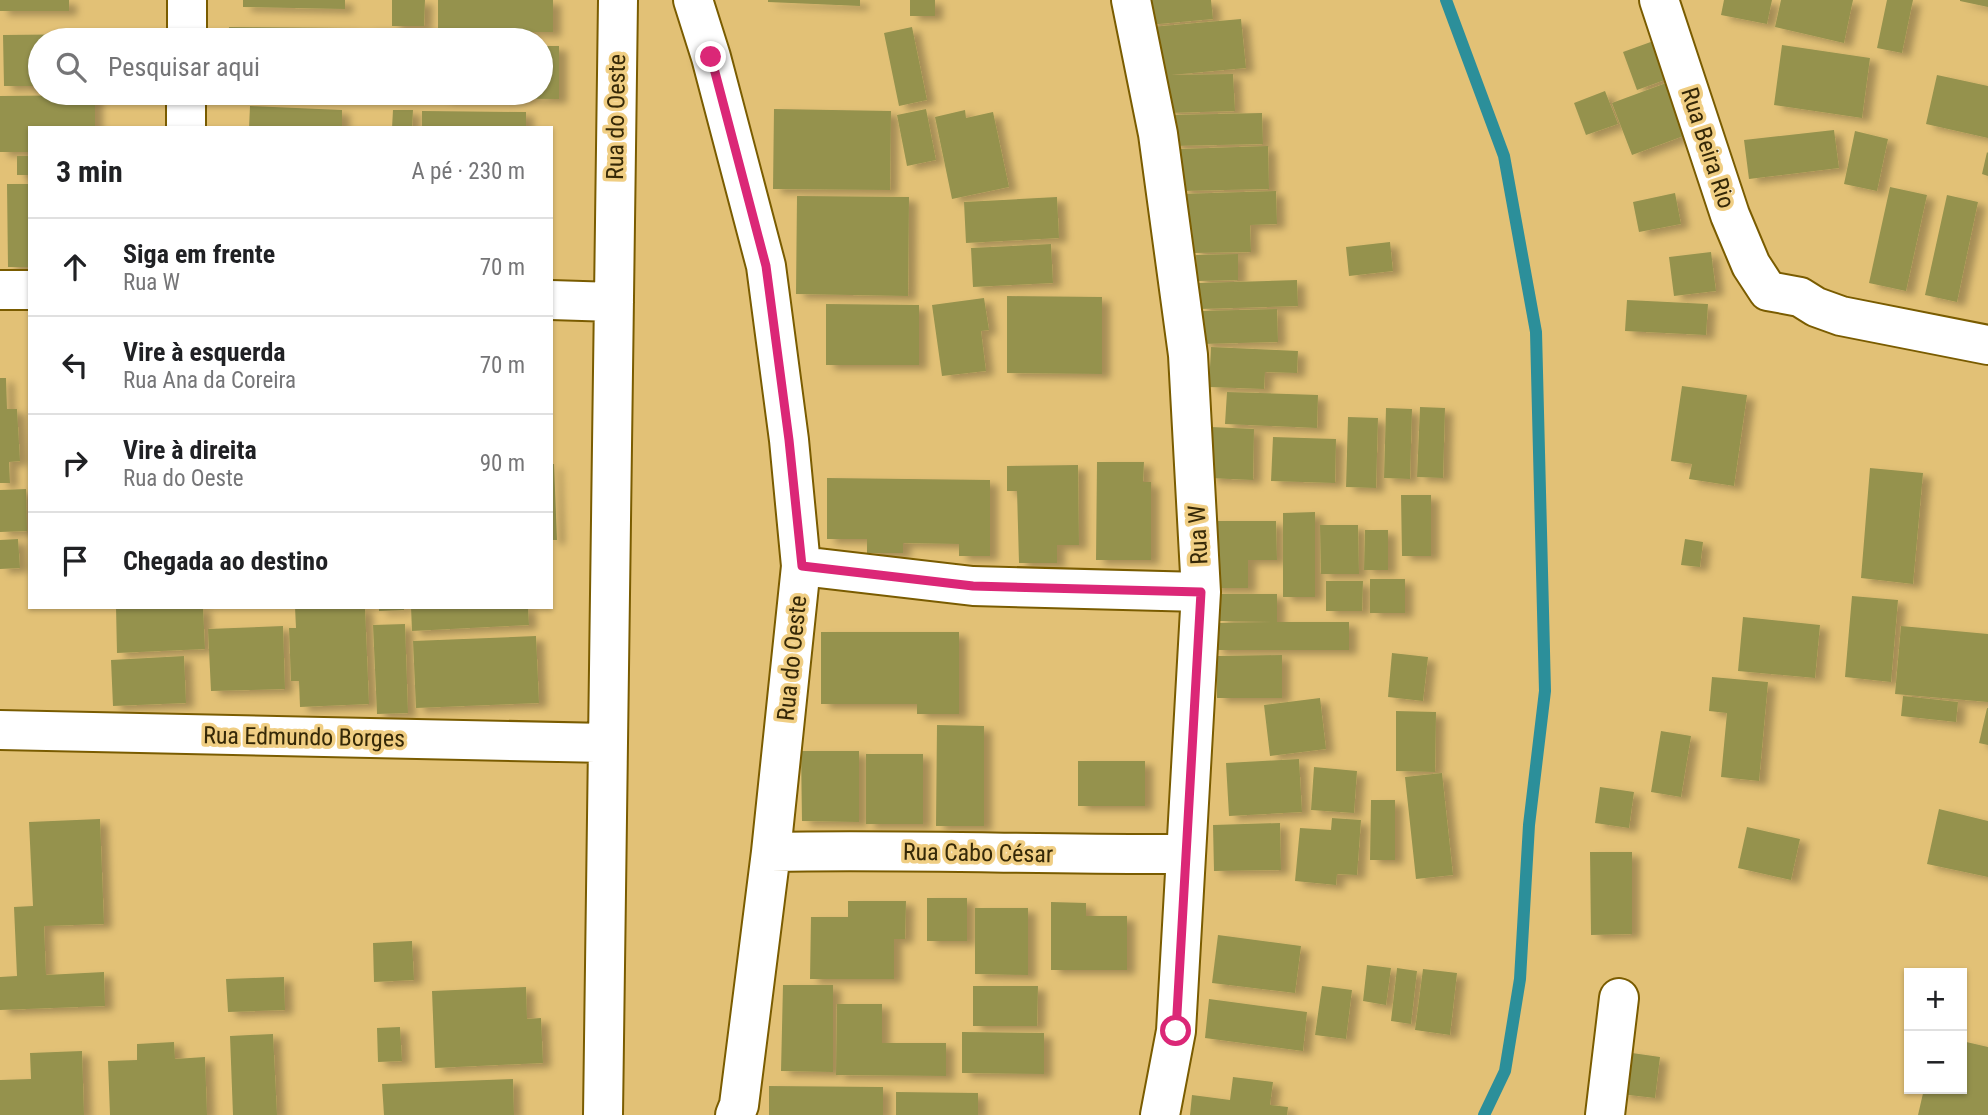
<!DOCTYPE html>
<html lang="pt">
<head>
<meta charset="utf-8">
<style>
	:root { --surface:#fff; --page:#f6f6f6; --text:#202124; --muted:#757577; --line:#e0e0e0 }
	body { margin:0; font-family:"Roboto Condensed",sans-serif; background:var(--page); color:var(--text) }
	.controls { position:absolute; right:21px; bottom:21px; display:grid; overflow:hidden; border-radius:0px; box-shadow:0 2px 5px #0004 }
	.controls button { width:63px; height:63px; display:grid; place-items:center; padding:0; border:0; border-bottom:2px solid var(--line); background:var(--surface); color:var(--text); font:35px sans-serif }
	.stop { position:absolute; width:21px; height:21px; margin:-16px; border:5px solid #db2777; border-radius:50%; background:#fff }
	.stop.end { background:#db2777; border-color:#fff; box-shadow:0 2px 7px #0008 }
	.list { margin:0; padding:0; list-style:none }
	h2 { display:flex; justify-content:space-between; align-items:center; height:91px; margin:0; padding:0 28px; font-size:30px }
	h2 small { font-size:23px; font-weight:400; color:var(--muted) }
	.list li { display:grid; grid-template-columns:46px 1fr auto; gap:21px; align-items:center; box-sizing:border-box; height:98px; padding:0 28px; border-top:2px solid var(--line) }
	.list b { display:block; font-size:26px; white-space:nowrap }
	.list p { margin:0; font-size:23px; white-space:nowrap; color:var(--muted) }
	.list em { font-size:23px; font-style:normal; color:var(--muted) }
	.icon { flex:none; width:38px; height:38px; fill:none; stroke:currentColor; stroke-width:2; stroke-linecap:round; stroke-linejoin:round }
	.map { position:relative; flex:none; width:1988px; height:1115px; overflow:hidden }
	.search { position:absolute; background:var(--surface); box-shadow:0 2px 5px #0004; left:28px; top:28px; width:525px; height:77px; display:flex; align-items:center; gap:18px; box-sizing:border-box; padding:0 24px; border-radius:38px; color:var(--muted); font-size:26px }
	.panel { position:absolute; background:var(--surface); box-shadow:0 2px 5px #0004; left:28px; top:126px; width:525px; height:483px; border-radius:0px }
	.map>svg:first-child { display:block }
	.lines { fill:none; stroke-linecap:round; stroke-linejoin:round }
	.stream { stroke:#2c8f9a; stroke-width:12 }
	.building { fill:#95924e; filter:url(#shadow) }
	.minor-casing { stroke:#7a5c00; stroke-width:42 }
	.minor { stroke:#fff; stroke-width:38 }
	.route { stroke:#db2777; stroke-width:9 }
	.labels { text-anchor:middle; stroke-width:7; stroke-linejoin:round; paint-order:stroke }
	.street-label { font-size:24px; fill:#352807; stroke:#f0ce83 }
</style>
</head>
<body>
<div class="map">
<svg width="1988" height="1115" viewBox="0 0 1988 1115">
	<defs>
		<filter id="shadow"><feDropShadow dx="8" dy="4.5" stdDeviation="3.5" flood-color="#0004"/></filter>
	</defs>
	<rect width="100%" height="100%" fill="#e2c176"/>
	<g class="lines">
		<path class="stream" d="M1446 0 1504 156 1536 332 1545 691 1529 825 1520 979 1505 1071 1484 1115"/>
	</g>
	<path class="building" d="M0 0H69V11H0Z
		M243 0H345V9L243 7Z
		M392 0H425L424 26H392Z
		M438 0H553V32H438Z
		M768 0H860V6L768 2Z
		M910 0H935V16H910Z
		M1145 0H1211L1213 19 1148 25Z
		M1724 0H1772L1767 24 1721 15Z
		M1781 0H1853L1844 43 1775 27Z
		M1887 0H1913L1902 53 1877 48Z
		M1960 0H1988V7L1960 1Z
		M1241 19 1246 68 1171 75 1233 74 1235 111 1167 113 1166 76H1156L1151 27Z
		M229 27 349 28V40H228Z
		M912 27 927 100 899 106 884 33Z
		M368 28 423 29V40H368Z
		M99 34V40H40V86H4L3 35Z
		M1659 39 1673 77 1637 90 1623 52Z
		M1782 45 1870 58 1862 118 1774 105Z
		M541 46H559V99L443 98V93H541Z
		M1937 75 1988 86V138L1926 124Z
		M1677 79 1697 131 1632 155 1612 103Z
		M1605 91 1618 124 1586 135 1574 103Z
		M95 95V128H30V152H0V96Z
		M250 106 342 110V128H249Z
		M774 109 891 111 890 190 773 189Z
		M926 109 936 160 907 166 897 115Z
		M393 110H413L412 128H392Z
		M965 110 966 118 993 112 1009 187 952 199 935 117Z
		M422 111 526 112V128H422Z
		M1262 113 1263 144 1172 146V115Z
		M1834 130 1839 168 1749 179 1744 140Z
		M1855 131 1888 139 1877 191 1844 184Z
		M1268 146 1269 189 1181 191 1180 149Z
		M1987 152 1988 153V176L1982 174Z
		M17 156H30V175H17Z
		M7 184H30V267H8Z
		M1890 187 1927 195 1906 291 1869 283Z
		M1276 191 1277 224 1250 225 1251 252 1193 253 1192 227H1182L1180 194Z
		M1675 193 1681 224 1639 232 1633 202Z
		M1947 195 1978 202 1957 302 1925 295Z
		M797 196 909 197 908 296 796 294Z
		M1057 197 1059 238 966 243 964 202Z
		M1390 242 1393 271 1349 276 1346 247Z
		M1051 244 1053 283 973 287 971 248Z
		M1711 252 1716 291 1674 296 1669 257Z
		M1238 254V280L1197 281 1196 255Z
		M1297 280 1298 306 1200 309 1199 283Z
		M1007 296 1102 297V374L1007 373Z
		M984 298 989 330 981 331 986 371 942 376 932 305Z
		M1627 300 1708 304 1706 335 1625 331Z
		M826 304 919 305V365H826Z
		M1277 309 1278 342 1202 344 1201 311Z
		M1211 347 1298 351 1297 373 1265 372 1264 389 1209 387Z
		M0 378H6L7 409H17L20 461 9 462 10 483H0Z
		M1682 386 1747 395 1734 486 1689 479 1692 464 1671 461Z
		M1227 392 1318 395 1317 428 1225 424Z
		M1420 407 1445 408 1443 478 1417 477Z
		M1386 408 1412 409 1410 479 1384 478Z
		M1348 417 1378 418 1376 488 1346 487Z
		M1211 427 1254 429 1253 480 1209 478Z
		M1273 437 1336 439 1335 483 1271 481Z
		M1097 462H1144L1143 482H1151V560H1096Z
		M551 464H554L557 540H551Z
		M1078 465 1079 545H1057V563H1019L1017 491H1007V466Z
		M1870 468 1923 473 1913 584 1861 578Z
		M827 478 990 480V556H959V544L903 543V553H867V539H827Z
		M26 489 27 531 0 532V490Z
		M1401 495H1431V556H1402Z
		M1315 512V597H1283V513Z
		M1211 521H1276L1277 560H1248V588H1211Z
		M1320 525H1358L1359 574H1321Z
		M1365 530H1388V570H1364Z
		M18 539 20 568 0 569V540Z
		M1685 539 1703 542 1700 567 1681 565Z
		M1370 579H1405V613H1370Z
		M1326 581H1363L1362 611H1326Z
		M1220 594H1277V622H1349V650H1215V623L1272 622 1220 621Z
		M1852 596 1898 600 1891 682 1845 677Z
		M116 607H203L205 649 117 653Z
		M295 607H365L369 704 300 707 299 681H291L289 628H296Z
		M379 607H404V610L379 611Z
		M411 607H528L529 625 412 631Z
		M1743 617 1820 625 1815 678 1738 671Z
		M405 624 408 713 377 714 373 625Z
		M283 626 285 689 211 691 208 629Z
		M1901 626 1988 634V702L1895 694Z
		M821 632H959V714H917V704H821Z
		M536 636 539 703 416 708 413 641Z
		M1392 653 1428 657 1423 701 1388 697Z
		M1282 655V698H1217V656Z
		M184 656 186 703 113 706 111 660Z
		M1712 677 1768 682 1759 781 1721 777 1727 713 1709 711Z
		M1903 696 1958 702 1956 722 1901 716Z
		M1320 698 1326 749 1270 756 1264 705Z
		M1987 708H1988V745L1979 743Z
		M1396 711 1436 712 1435 772 1396 771Z
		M937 725 984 726V826H936Z
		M1661 731 1691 736 1681 797 1651 792Z
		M801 751H859V822L802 821Z
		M866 754H923V824H866Z
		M1299 759 1302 812 1229 816 1226 763Z
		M1078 761H1145V806H1078Z
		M1314 767 1357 771 1354 813 1311 810Z
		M1442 773 1453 875 1416 879 1405 777Z
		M1600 787 1634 792 1629 828 1595 823Z
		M1371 800H1395V860H1370Z
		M1939 809 1988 821V877L1927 864Z
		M1332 818 1361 820 1357 875 1337 874 1336 885 1295 881 1300 828 1331 830Z
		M100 819 104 924 44 926 46 975 104 972 105 1006 0 1010V977L17 976 14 907 33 906 29 822Z
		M1280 823 1281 870 1214 871 1213 825Z
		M1747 827 1800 839 1791 880 1738 868Z
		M1590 852H1632V934L1591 935Z
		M927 898H967V941H927Z
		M848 901H906L905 939H894V979H810L811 917H848Z
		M1051 902 1086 903V916H1127V970H1051Z
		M975 908H1028V975L975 974Z
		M1218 935 1301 946 1295 993 1212 983Z
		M412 941 414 980 374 982 373 943Z
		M1367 965 1391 968 1386 1005 1363 1001Z
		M1397 968 1417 971 1411 1024 1391 1021Z
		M1423 969 1457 973 1450 1035 1415 1030Z
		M284 977 285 1010 228 1012 226 979Z
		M783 985H833V1072L781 1071Z
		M973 986H1038L1037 1026H973Z
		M1322 986 1352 990 1346 1039 1315 1035Z
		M526 987 527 1019 541 1018 543 1063 435 1068 432 991Z
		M1209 999 1307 1012 1303 1051 1205 1038Z
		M837 1004H882V1043H946V1076L836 1075Z
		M400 1027 402 1061 378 1062 377 1028Z
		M962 1032 1044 1033V1074L962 1073Z
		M273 1034 277 1115H233L230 1036Z
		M1962 1041 1988 1047V1115H1918L1924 1089H1962Z
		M174 1042 175 1059 205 1057 207 1115H110L108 1061 137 1060V1044Z
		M82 1051 84 1115H0V1080L31 1079 30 1053Z
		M1625 1052 1660 1057 1655 1098 1620 1094Z
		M1233 1077 1273 1082 1270 1105 1288 1107 1287 1115H1190L1192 1095 1230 1100Z
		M513 1079 514 1115H384L382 1084Z
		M769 1086 883 1087V1115H769Z
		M896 1092 978 1093V1115H896Z"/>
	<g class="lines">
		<g class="minor-casing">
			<path id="minor" d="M693 0 711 57 766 266 789 440 801 566 771 852 739 1105 735 1115
				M1131 0 1158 134 1188 355 1201 592 1176 1031 1160 1115
				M1659 0 1730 215 1751 265 1768 291 1800 297 1816 307 1841 316 1988 345
				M187 40V0
				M186 128V93
				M0 290H30
				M551 300 614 302
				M801 566 973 586 1201 592
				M0 730 607 743
				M771 852C909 849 1047 855 1185 854
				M603 1115 618 0
				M1605 1115 1619 998"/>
		</g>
		<use href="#minor" class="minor"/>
	</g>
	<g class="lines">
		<path class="route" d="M711 57 766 266 789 440 802 566 973 586 1201 592 1176 1031"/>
	</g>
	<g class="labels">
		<g class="street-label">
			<text transform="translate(616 117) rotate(-89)" y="8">Rua do Oeste</text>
			<text transform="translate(1708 148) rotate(72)" y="8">Rua Beira Rio</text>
			<text transform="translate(1198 535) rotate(-93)" y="8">Rua W</text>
			<text transform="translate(792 658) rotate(-84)" y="8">Rua do Oeste</text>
			<text transform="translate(304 737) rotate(1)" y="8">Rua Edmundo Borges</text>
			<text transform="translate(978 853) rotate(1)" y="8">Rua Cabo César</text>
		</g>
	</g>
</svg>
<div class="controls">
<button>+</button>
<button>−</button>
</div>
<div class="stop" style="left:1176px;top:1031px"></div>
<div class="stop end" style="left:711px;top:57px"></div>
<div class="search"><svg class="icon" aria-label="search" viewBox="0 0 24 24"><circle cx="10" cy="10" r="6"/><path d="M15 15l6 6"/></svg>Pesquisar aqui</div>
<section class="panel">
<h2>3 min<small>A pé · 230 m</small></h2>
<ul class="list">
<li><svg class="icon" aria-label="ahead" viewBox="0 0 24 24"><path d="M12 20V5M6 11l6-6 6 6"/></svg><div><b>Siga em frente</b><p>Rua W</p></div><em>70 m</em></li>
<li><svg class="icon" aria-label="left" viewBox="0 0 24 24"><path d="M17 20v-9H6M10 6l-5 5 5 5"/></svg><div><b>Vire à esquerda</b><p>Rua Ana da Coreira</p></div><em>70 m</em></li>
<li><svg class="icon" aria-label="right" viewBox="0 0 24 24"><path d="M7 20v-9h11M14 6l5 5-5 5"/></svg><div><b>Vire à direita</b><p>Rua do Oeste</p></div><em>90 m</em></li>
<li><svg class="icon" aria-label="arrive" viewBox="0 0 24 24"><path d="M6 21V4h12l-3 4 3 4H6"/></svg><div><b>Chegada ao destino</b></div></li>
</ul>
</section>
</div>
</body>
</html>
